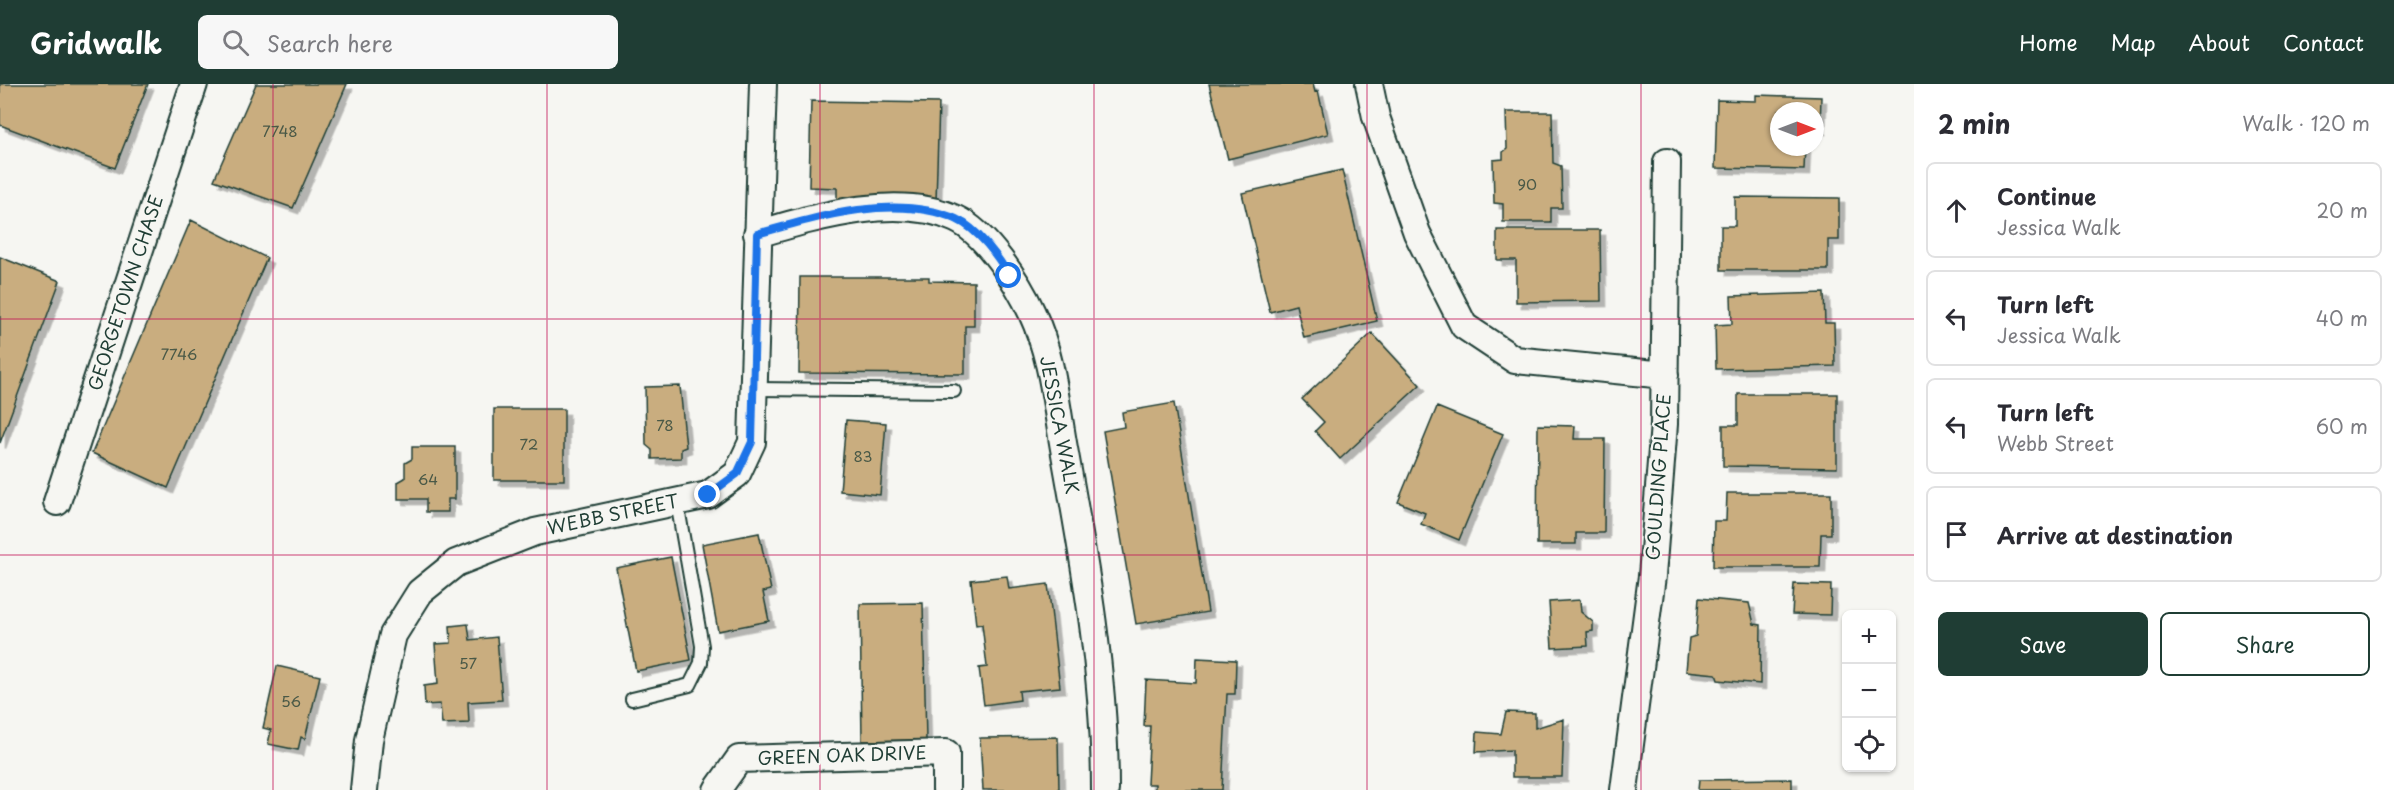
<!DOCTYPE html>
<html lang="en">
<head>
<meta charset="utf-8">
<style>
	:root { --surface:#fff; --page:#f7f7f7; --text:#2b2b33; --muted:#7c7c81; --line:#e1e1e2; --accent:#1f3d34 }
	body { margin:0; font-family:"Playpen Sans",sans-serif; background:var(--page); color:var(--text) }
	.controls { position:absolute; right:18px; bottom:18px; display:grid; overflow:hidden; border-radius:9px; box-shadow:0 2px 4px #0004 }
	.controls button { width:54px; height:54px; display:grid; place-items:center; padding:0; border:0; border-bottom:2px solid var(--line); background:var(--surface); color:var(--text); font:30px sans-serif }
	.compass { position:absolute; left:1770px; top:18px; width:54px; height:54px; border-radius:50%; background:var(--surface); box-shadow:0 2px 4px #0004; rotate:90deg }
	.stop { position:absolute; width:18px; height:18px; margin:-14px; border:4px solid #1a73e8; border-radius:50%; background:#fff }
	.stop.end { background:#1a73e8; border-color:#fff; box-shadow:0 2px 6px #0008 }
	.list { margin:0; padding:0; list-style:none }
	h2 { display:flex; justify-content:space-between; align-items:center; height:78px; margin:0; padding:0 24px; font-size:26px }
	h2 small { font-size:20px; font-weight:400; color:var(--muted) }
	.list li { display:grid; grid-template-columns:39px 1fr auto; gap:18px; align-items:center; box-sizing:border-box; height:96px; margin:0 12px 12px; padding:0 12px; border:2px solid var(--line); border-radius:9px }
	.list b { display:block; font-size:22px; white-space:nowrap }
	.list p { margin:0; font-size:20px; white-space:nowrap; color:var(--muted) }
	.list em { font-size:20px; font-style:normal; color:var(--muted) }
	.actions { display:flex; gap:12px; padding:18px 24px }
	.actions a { flex:1; padding:14px 0; border:2px solid var(--accent); border-radius:9px; text-align:center; font-size:21px; color:var(--accent) }
	.actions .main { background:var(--accent); color:#fff }
	.icon { flex:none; width:33px; height:33px; fill:none; stroke:currentColor; stroke-width:2; stroke-linecap:round; stroke-linejoin:round }
	.map { position:relative; flex:none; width:1914px; height:706px; overflow:hidden }
	header { display:flex; align-items:center; gap:36px; box-sizing:border-box; height:84px; padding:0 30px; background:var(--accent); color:#fff }
	header strong { font-size:28px }
	nav { display:flex; gap:33px; margin-inline-start:auto; font-size:21px }
	.search { width:420px; height:54px; background:var(--page); display:flex; align-items:center; gap:15px; box-sizing:border-box; padding:0 21px; border-radius:9px; color:var(--muted); font-size:22px }
	main { display:flex }
	aside { flex:1; background:var(--surface) }
	.map>svg:first-child { display:block }
	.building { fill:#c9ad7f; stroke:#1f3d34; stroke-width:1.5; filter:url(#shadow) }
	.lines { fill:none; stroke-linecap:round; stroke-linejoin:round }
	.service-casing { stroke:#1f3d34; stroke-width:16 }
	.minor-casing { stroke:#1f3d34; stroke-width:30 }
	.service { stroke:#f6f6f2; stroke-width:12 }
	.minor { stroke:#f6f6f2; stroke-width:26 }
	.route { stroke:#1a73e8; stroke-width:8 }
	.grid { fill:none; stroke:#c2185b; stroke-width:1.5; stroke-opacity:0.55 }
	.labels { text-anchor:middle; stroke-width:4.5; stroke-linejoin:round; paint-order:stroke }
	.number-label { font-size:15px; fill:#4a5947 }
	.street-label { font-size:18px; fill:#1f3d34; stroke:#f6f6f2 }
</style>
</head>
<body>
<header>
<strong>Gridwalk</strong>
<div class="search"><svg class="icon" aria-label="search" viewBox="0 0 24 24"><circle cx="10" cy="10" r="6"/><path d="M15 15l6 6"/></svg>Search here</div>
<nav><a>Home</a><a>Map</a><a>About</a><a>Contact</a></nav>
</header>
<main>
<div class="map">
<svg width="1914" height="706" viewBox="0 0 1914 706">
	<defs>
		<filter id="shadow"><feDropShadow dx="5.5" dy="5.5" stdDeviation="0" flood-color="#0004"/></filter>
	</defs>
	<rect width="100%" height="100%" fill="#f6f6f2"/>
	<filter id="ink" filterUnits="userSpaceOnUse"><feTurbulence type="fractalNoise" baseFrequency=".0167" numOctaves="2"/><feDisplacementMap in="SourceGraphic" scale="12" xChannelSelector="R" yChannelSelector="G"/><feConvolveMatrix kernelMatrix="1 2 1 2 8 2 1 2 1" color-interpolation-filters="sRGB"/></filter>
	<g filter="url(#ink)">
		<path class="building" d="M0 0H148L115 84 0 41Z
			M256 0H347L293 124 214 96Z
			M1209 0H1313L1315 8 1318 7 1328 50 1228 75Z
			M1756 11 1821 13 1820 45H1815V27H1779V63H1805L1804 86 1715 84 1717 16 1756 17Z
			M811 17 939 19 936 117 837 115V104L809 103Z
			M1506 28H1552L1553 79 1561 82 1562 124H1551V138H1503V120L1494 119 1493 76 1503 75V68L1507 65Z
			M1342 86 1377 237 1304 254 1296 221 1270 228 1242 109Z
			M1735 113 1839 114V156H1828V186H1721V142H1735Z
			M191 136 267 174 168 404 92 369Z
			M1497 146H1600L1601 217 1516 218V176H1497Z
			M0 173 60 197 0 359Z
			M800 193H929V197L974 198V242H965V290L799 289Z
			M1824 209 1825 239H1834L1835 282 1716 285 1715 241 1732 240 1731 212Z
			M1372 249 1420 301 1340 375 1315 347 1324 338 1302 315Z
			M680 302 686 363 681 365V374L652 375V366L646 361 645 303Z
			M1738 310H1837V384L1723 382V341H1738Z
			M1174 319 1208 528 1136 540 1103 347 1124 343 1122 328Z
			M1437 323 1503 350 1459 456 1421 440 1425 429 1398 418Z
			M494 325H564V396H494Z
			M846 336 886 339 880 411 840 407Z
			M1538 341 1575 342 1574 355H1605L1604 449H1576V460H1537Z
			M412 363H455V415H448V428H426V415H398V398L405 394V379L412 375Z
			M1727 409H1831V450H1821L1820 483H1713L1714 437H1726Z
			M759 449 771 506 763 508 769 537 718 547 702 460Z
			M671 473 691 576 636 587 616 484Z
			M1007 492 1009 505 1048 500 1060 603 1019 607 1020 616 984 621 979 584 987 583 982 540 976 541 971 496Z
			M1794 500 1831 501 1830 531 1792 530Z
			M1699 514 1749 519 1754 540 1761 541 1760 600 1718 596 1716 590 1686 587 1689 554 1696 552Z
			M1580 516 1581 528 1593 538V547L1587 548 1588 562 1552 564 1549 518Z
			M923 519 926 656 862 657 860 520Z
			M468 540 470 556 497 553 502 616 468 618 469 639 442 640 440 620 425 621 424 602 438 600 435 560 451 559 450 542Z
			M1197 574 1236 576 1235 610H1227L1222 706H1155V700H1147L1150 642H1144L1146 596 1196 599Z
			M277 582 320 592 305 655 301 653 298 666 268 660 271 646 263 644Z
			M1506 628 1535 629V644L1564 635 1562 693H1512V666L1476 668 1477 648 1501 650Z
			M1058 653 1059 706H983L980 654Z
			M1792 695V706H1698L1699 696Z"/>
		<g class="lines">
			<g class="service-casing">
				<path id="service" d="M753 305 954 307
					M632 615 690 601 701 579 702 562 677 418"/>
			</g>
			<g class="minor-casing">
				<path id="minor" d="M1369 0 1376 33 1417 149 1464 242 1515 276 1665 291
					M757 150C816 133 898 108 956 135 986 149 1019 200 1032 229 1053 274 1056 322 1065 370 1085 481 1105 592 1105 706
					M57 418 194 0
					M364 706 369 656 393 551 420 508 456 479 535 448 708 411 737 390 752 358 763 0
					M717 706 739 675 946 669V706
					M1624 706 1652 492 1664 340 1667 78"/>
			</g>
			<use href="#service" class="service"/>
			<use href="#minor" class="minor"/>
		</g>
	</g>
	<g class="lines" filter="url(#ink)">
		<path class="route" d="M708 411 737 390 752 358 757 150C816 133 896 109 956 135 978 145 998 172 1009 192"/>
	</g>
	<path class="grid" d="M273 0V706M547 0V706M820 0V706M1094 0V706M1367 0V706M1641 0V706M0 235H1914M0 471H1914"/>
	<g class="labels">
		<g class="number-label">
			<text x="280" y="53">7748</text>
			<text x="1527" y="106">90</text>
			<text x="179" y="276">7746</text>
			<text x="665" y="347">78</text>
			<text x="529" y="366">72</text>
			<text x="863" y="378">83</text>
			<text x="428" y="401">64</text>
			<text x="468" y="585">57</text>
			<text x="291" y="623">56</text>
		</g>
		<g class="street-label">
			<text transform="translate(126 209) rotate(-72)" y="6">GEORGETOWN CHASE</text>
			<text transform="translate(1059 341) rotate(79)" y="6">JESSICA WALK</text>
			<text transform="translate(1659 393) rotate(-86)" y="6">GOULDING PLACE</text>
			<text transform="translate(613 431) rotate(-12)" y="6">WEBB STREET</text>
			<text transform="translate(842 672) rotate(-2)" y="6">GREEN OAK DRIVE</text>
		</g>
	</g>
</svg>
<div class="controls">
<button>+</button>
<button>−</button>
<button><svg class="icon" aria-label="locate" viewBox="0 0 24 24"><circle cx="12" cy="12" r="6"/><path d="M12 2v4M12 18v4M2 12h4M18 12h4"/></svg></button>
</div>
<svg class="compass" viewBox="-18 -18 36 36"><path d="M0-13l5 13h-10z" fill="#e53935"/><path d="M0 13l5-13h-10z" fill="#7c7c81"/></svg>
<div class="stop" style="left:1009px;top:192px"></div>
<div class="stop end" style="left:708px;top:411px"></div>
</div>
<aside>
<h2>2 min<small>Walk · 120 m</small></h2>
<ul class="list">
<li><svg class="icon" aria-label="ahead" viewBox="0 0 24 24"><path d="M12 20V5M6 11l6-6 6 6"/></svg><div><b>Continue</b><p>Jessica Walk</p></div><em>20 m</em></li>
<li><svg class="icon" aria-label="left" viewBox="0 0 24 24"><path d="M17 20v-9H6M10 6l-5 5 5 5"/></svg><div><b>Turn left</b><p>Jessica Walk</p></div><em>40 m</em></li>
<li><svg class="icon" aria-label="left" viewBox="0 0 24 24"><path d="M17 20v-9H6M10 6l-5 5 5 5"/></svg><div><b>Turn left</b><p>Webb Street</p></div><em>60 m</em></li>
<li><svg class="icon" aria-label="arrive" viewBox="0 0 24 24"><path d="M6 21V4h12l-3 4 3 4H6"/></svg><div><b>Arrive at destination</b></div></li>
</ul>
<div class="actions"><a class="main">Save</a><a>Share</a></div>
</aside>
</main>
</body>
</html>
